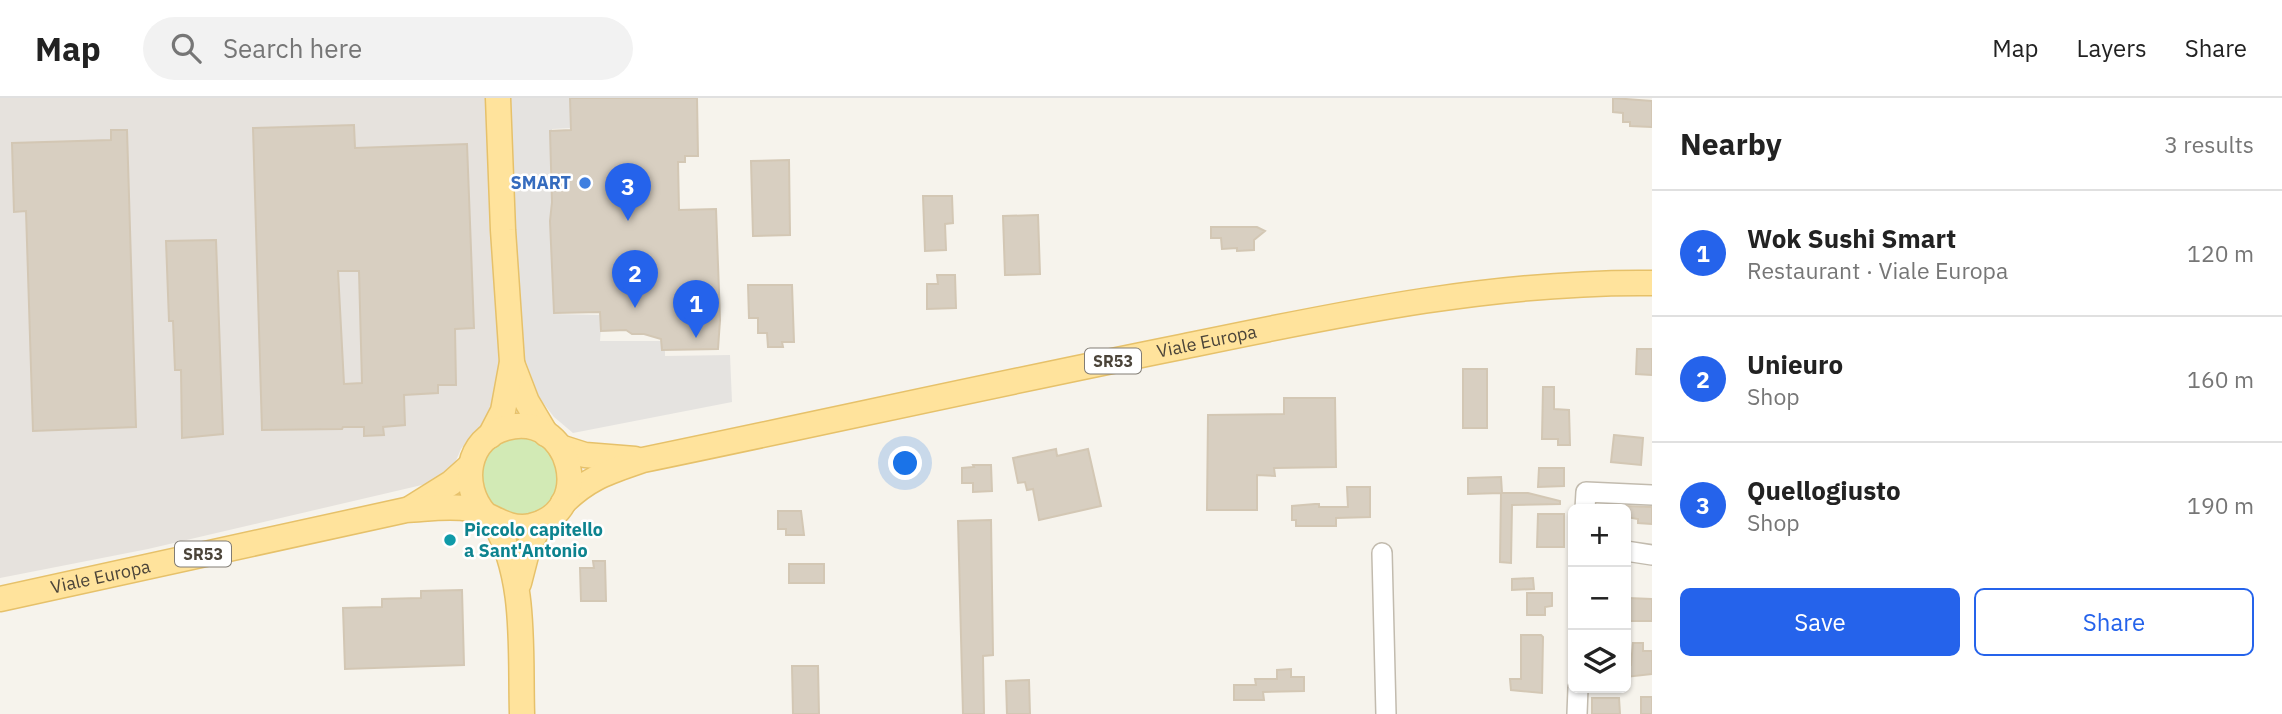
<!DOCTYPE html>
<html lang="en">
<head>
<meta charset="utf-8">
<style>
	:root { --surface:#fff; --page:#f2f2f2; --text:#222; --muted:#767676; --line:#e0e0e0; --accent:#2563eb }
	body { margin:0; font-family:"IBM Plex Sans",sans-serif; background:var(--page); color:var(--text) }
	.controls { position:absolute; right:21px; bottom:21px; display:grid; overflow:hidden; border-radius:10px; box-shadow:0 2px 5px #0004 }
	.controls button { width:63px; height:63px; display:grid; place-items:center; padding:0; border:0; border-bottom:2px solid var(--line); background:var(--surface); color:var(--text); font:35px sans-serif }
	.you { position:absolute; left:906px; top:366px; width:24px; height:24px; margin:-18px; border:5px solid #fff; border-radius:50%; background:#1a73e8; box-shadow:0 0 0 10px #1a73e833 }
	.badge { display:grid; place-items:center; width:46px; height:46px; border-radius:50%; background:var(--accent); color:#fff; font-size:23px; font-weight:700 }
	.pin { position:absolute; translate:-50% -58px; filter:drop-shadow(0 2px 4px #0008) }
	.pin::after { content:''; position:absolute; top:37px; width:24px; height:21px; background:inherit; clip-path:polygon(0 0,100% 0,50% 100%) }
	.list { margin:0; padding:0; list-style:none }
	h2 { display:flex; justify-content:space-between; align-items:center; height:91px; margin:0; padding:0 28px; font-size:30px }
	h2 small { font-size:23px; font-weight:400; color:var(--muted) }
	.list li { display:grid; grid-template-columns:46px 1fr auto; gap:21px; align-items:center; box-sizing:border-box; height:126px; padding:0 28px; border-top:2px solid var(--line) }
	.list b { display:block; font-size:26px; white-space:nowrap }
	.list p { margin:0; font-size:23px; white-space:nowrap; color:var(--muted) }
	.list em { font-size:23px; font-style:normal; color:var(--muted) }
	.actions { display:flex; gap:14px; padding:21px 28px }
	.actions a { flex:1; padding:16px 0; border:2px solid var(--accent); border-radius:10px; text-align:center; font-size:24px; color:var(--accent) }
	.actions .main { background:var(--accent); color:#fff }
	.icon { flex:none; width:38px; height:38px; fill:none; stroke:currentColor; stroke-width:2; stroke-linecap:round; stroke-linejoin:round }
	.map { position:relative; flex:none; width:1652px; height:616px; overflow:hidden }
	header { display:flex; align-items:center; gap:42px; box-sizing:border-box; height:98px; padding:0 35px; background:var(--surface); border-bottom:2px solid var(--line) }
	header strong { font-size:33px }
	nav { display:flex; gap:38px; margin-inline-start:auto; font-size:24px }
	.search { width:490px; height:63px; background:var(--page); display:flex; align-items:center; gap:18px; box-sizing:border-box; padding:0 24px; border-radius:38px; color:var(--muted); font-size:26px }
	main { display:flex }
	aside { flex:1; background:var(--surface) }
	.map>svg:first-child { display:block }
	.industrial { fill:#e6e2dd }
	.green { fill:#d2eab5 }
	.parking { fill:#e5e3e0 }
	.building { fill:#d8cfc1; stroke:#d3c7b4; stroke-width:2; fill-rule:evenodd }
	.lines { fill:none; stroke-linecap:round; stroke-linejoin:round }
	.minor-casing { stroke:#c2bbae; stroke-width:22 }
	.major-casing { stroke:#e6c16a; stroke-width:27 }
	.minor { stroke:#fff; stroke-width:19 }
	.major { stroke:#ffe39c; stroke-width:24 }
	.shop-dot { fill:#3f7fe0; stroke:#fff; stroke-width:2.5 }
	.culture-dot { fill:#0f9aa8; stroke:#fff; stroke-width:2.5 }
	.labels { text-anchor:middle; stroke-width:5; stroke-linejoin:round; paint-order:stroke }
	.shield { fill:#fff; stroke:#817c74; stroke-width:2 }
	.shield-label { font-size:16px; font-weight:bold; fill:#4b4439 }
	.shop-label { font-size:18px; font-weight:bold; fill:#366cbe; stroke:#fff; text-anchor:end }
	.street-label { font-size:18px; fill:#4b4439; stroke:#fff }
	.culture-label { font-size:18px; font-weight:bold; fill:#0d838f; stroke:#fff; text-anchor:start }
</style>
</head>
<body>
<header>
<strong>Map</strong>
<div class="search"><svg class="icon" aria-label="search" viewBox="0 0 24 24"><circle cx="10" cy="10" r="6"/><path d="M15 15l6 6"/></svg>Search here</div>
<nav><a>Map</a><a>Layers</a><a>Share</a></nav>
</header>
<main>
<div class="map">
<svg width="1652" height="616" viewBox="0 0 1652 616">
	<rect width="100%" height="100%" fill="#f6f3ec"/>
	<path class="industrial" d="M0 0H487L500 291 487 323 475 333 461 351 454 367 439 383 148 451 0 480Z"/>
	<path class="green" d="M535 339 556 358 558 394C532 423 522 424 488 406L478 371 499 341Z"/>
	<path class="parking" d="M507 0H572V30L552 31 553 216 602 217 600 243H665V258L730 257 732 304 573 335 554 319 540 301 519 245Z"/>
	<path class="building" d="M570 0H697L698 58H685V64H678L679 112 716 111 720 222 718 251 662 252 661 241 644 236H632L626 232 601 233 600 214 554 215 550 123 552 104 550 33 571 32Z
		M1613 0 1652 3V29L1630 28V24H1623V15L1613 14Z
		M354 27 355 50 467 46 474 230 455 231 456 287H438V295L404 297 405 327 383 329 384 337 364 338V329H343L342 331 262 332 253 30ZM338 173H359L362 285 344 286Z
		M111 32H127L136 329 33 333 26 113 14 114 12 45 111 42Z
		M789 62 790 137 753 138 751 63Z
		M923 98H952L953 125 945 126 946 152 925 153Z
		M1038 117 1040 176 1005 177 1003 118Z
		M1211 129H1257L1265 133 1254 142V152L1237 153V150L1222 151 1221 140H1211Z
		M216 142 223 336 182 340 181 272H175L173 223H169L166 143Z
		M937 177H955L956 210 927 211V186H938Z
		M748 187H792L794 244H782L783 249H768L767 235H758V220H749Z
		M1637 251H1652V277L1636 276Z
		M1463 271H1487V330H1463Z
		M1543 289H1554V311L1569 312 1570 347H1558V341H1542Z
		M1284 300H1335L1336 369 1274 370 1275 378 1257 377V412H1207L1208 317 1284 316Z
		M1614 337 1643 340 1641 367 1611 364Z
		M1056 351 1057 358 1088 351 1101 408 1039 422 1033 391 1027 392 1025 384 1018 385 1013 360Z
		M973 367H991L992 393 973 394V385H962V370L974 369Z
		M1539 370H1564V388L1538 389Z
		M1501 379 1502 395H1528L1560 403V406L1512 407 1511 465 1500 464 1501 395 1468 396V380Z
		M1347 389H1370V419L1336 420V428H1296V422H1292V408L1315 406H1319V409H1348Z
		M1626 408 1652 409V426L1638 425V421L1626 419Z
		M778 413H801L804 437H786V431H778Z
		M1538 416H1564V449H1537Z
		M991 422 993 557 983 558 984 616H963L958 423Z
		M593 463H605L606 503H581L580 470H594Z
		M789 466H824V485H789Z
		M1533 480 1534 491 1512 492V481Z
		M462 492 464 567 345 571 343 510 382 509V501L421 500V493Z
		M1527 495H1552V508L1545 509V517H1527Z
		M1628 500 1652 501V523H1626Z
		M1521 537H1541L1543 539 1542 595 1511 592 1510 581H1521Z
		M1633 545H1643V553H1652V576L1626 579V567H1631Z
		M792 568H818L819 616H793Z
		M1291 571V579H1304V593L1263 594 1264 602H1234V587H1256L1255 581H1277V572Z
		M1029 582 1030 616H1007L1006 583Z
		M1641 599H1652V616H1641Z
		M1592 600H1619L1620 616H1592Z"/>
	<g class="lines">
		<g class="minor-casing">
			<path id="minor" d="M1585 411 1586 394 1652 397
				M1626 453 1652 457
				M1382 455 1386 616
				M1577 616 1578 590"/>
		</g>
		<g class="major-casing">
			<g id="major">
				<path d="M512 265 527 304 546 336"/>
				<path d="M490 338 503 313 512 264 503 132 498 0"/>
				<path d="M560 349 585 357 635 361"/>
				<path id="s1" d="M563 405C589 379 609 374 643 362 822 325 1001 285 1181 249 1336 217 1493 183 1652 185"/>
				<path d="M411 410 451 385 470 368"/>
				<path d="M493 422C527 479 520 552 522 616"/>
				<path d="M519 485 528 450 541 425"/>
				<path id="s2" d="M0 501 406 412C427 411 450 407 470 411 492 416 506 433 531 428 597 413 571 312 506 330 466 341 460 388 485 416"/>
			</g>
		</g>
		<use href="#minor" class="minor"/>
		<use href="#major" class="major"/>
	</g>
	<circle class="shop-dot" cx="585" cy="85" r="7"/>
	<circle class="culture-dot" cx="450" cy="442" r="7"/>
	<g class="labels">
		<g class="shield">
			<rect x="1085" y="250.5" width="56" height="25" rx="5"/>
			<rect x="175" y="443.5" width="56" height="25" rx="5"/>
		</g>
		<g class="shield-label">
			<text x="1113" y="269">SR53</text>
			<text x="203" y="462">SR53</text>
		</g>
		<g class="shop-label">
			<text x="571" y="91">SMART</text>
		</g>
		<g class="street-label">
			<text dy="6" stroke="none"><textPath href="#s1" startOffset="668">Viale Europa</textPath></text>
			<text dy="6" stroke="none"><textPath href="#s2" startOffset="103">Viale Europa</textPath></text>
		</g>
		<g class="culture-label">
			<text x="464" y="438">Piccolo capitello<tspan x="464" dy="21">a Sant'Antonio</tspan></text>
		</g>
	</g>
</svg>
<div class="controls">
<button>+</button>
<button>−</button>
<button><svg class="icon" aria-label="layers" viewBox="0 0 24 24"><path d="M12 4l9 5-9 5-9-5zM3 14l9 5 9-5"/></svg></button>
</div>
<div class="you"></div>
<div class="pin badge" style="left:696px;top:240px">1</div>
<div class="pin badge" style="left:635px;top:210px">2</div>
<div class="pin badge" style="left:628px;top:123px">3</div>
</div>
<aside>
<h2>Nearby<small>3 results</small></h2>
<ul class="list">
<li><span class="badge">1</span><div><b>Wok Sushi Smart</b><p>Restaurant · Viale Europa</p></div><em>120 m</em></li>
<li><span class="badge">2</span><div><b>Unieuro</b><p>Shop</p></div><em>160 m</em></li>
<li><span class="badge">3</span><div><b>Quellogiusto</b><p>Shop</p></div><em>190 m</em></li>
</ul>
<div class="actions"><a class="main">Save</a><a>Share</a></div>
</aside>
</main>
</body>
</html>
